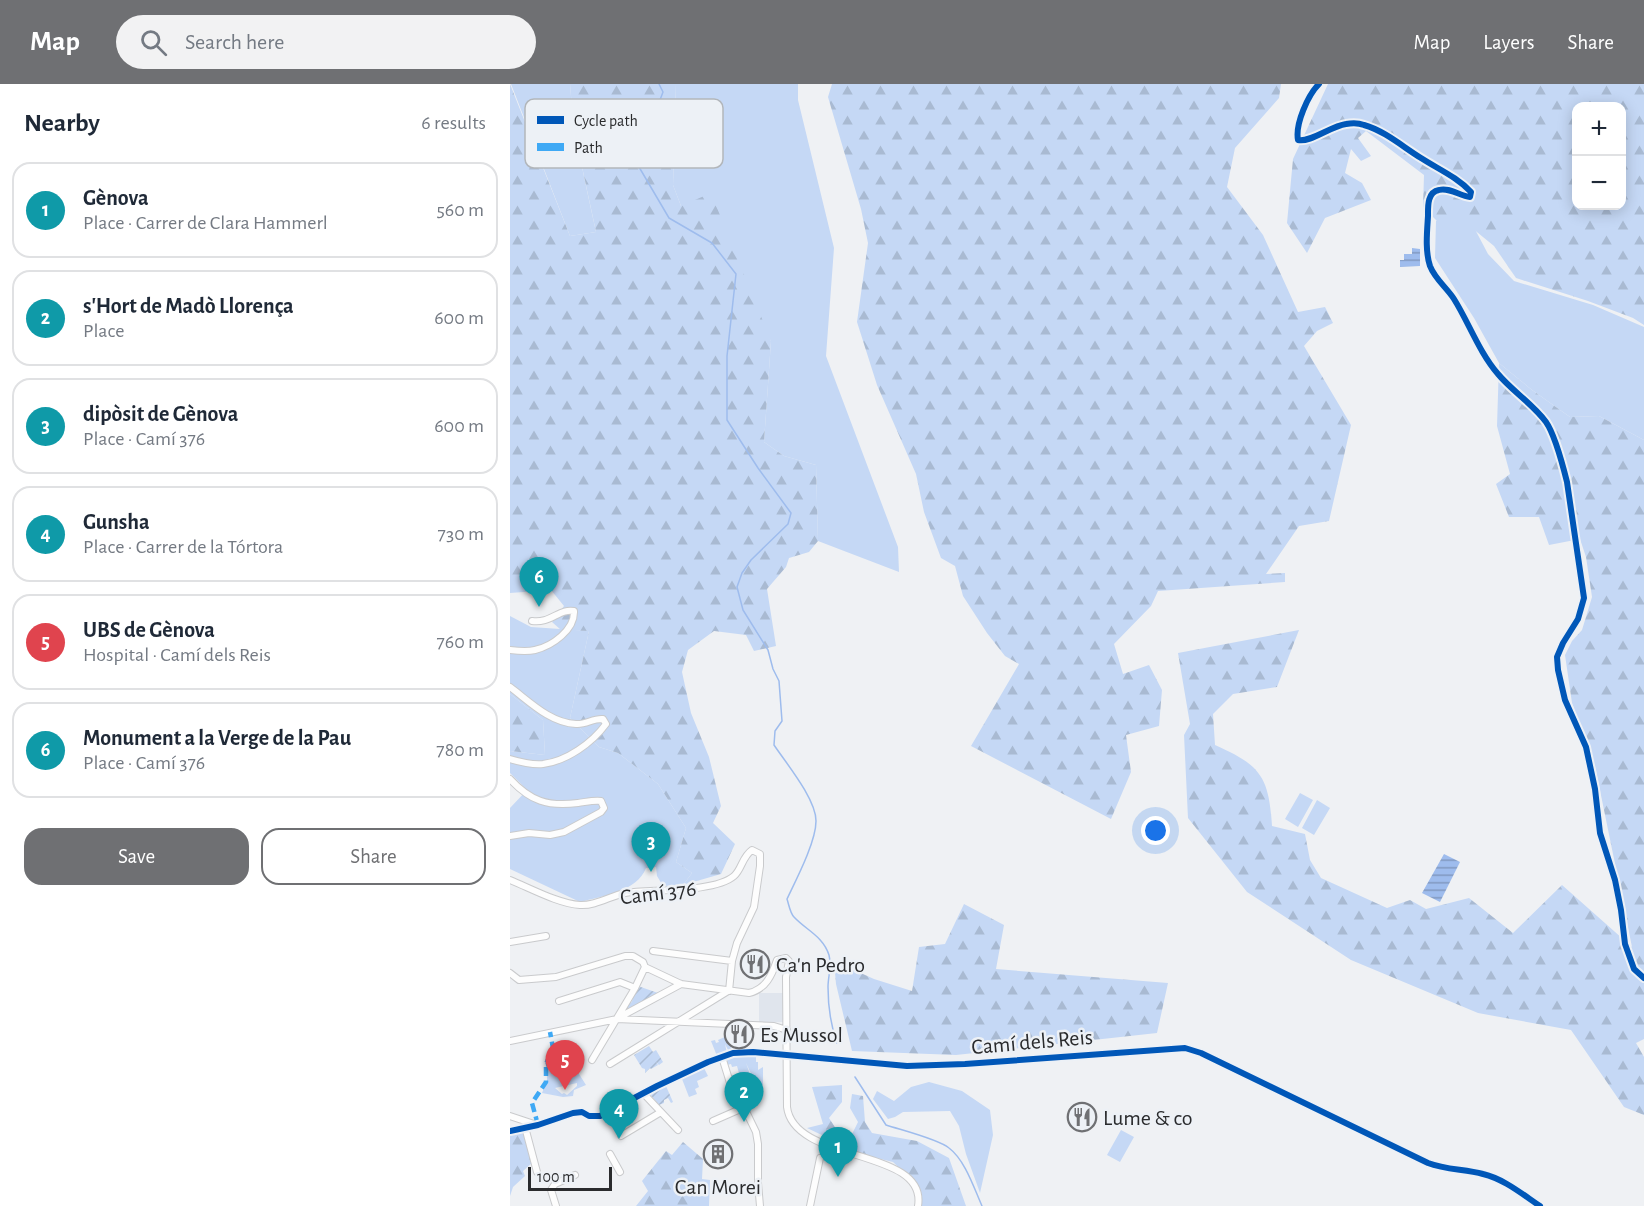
<!DOCTYPE html>
<html lang="en">
<head>
<meta charset="utf-8">
<style>
	:root { --surface:#fff; --page:#f2f2f3; --text:#1f2937; --muted:#747a83; --line:#e0e1e3; --accent:#6f7073 }
	body { margin:0; font-family:"Alegreya Sans",sans-serif; background:var(--page); color:var(--text) }
	.controls { position:absolute; right:18px; top:18px; display:grid; overflow:hidden; border-radius:12px; box-shadow:0 3px 15px #0003 }
	.controls button { width:54px; height:54px; display:grid; place-items:center; padding:0; border:0; border-bottom:2px solid var(--line); background:var(--surface); color:var(--text); font:30px sans-serif }
	.scale { position:absolute; left:18px; bottom:15px; width:84px; box-sizing:border-box; padding-left:6px; border:3px solid #2a2b2d; border-top:0; font-size:16px; line-height:21px; white-space:nowrap; color:#2a2b2d; -webkit-text-stroke:4px #edf1f6; paint-order:stroke }
	.you { position:absolute; left:646px; top:747px; width:21px; height:21px; margin:-15px; border:4px solid #fff; border-radius:50%; background:#1a73e8; box-shadow:0 0 0 9px #1a73e833 }
	.badge { display:grid; place-items:center; width:39px; height:39px; border-radius:50%; background:var(--accent); color:#fff; font-size:20px; font-weight:700 }
	.pin { position:absolute; translate:-50% -50px; filter:drop-shadow(0 2px 3px #0008) }
	.pin::after { content:''; position:absolute; top:32px; width:21px; height:18px; background:inherit; clip-path:polygon(0 0,100% 0,50% 100%) }
	.list { margin:0; padding:0; list-style:none }
	h2 { display:flex; justify-content:space-between; align-items:center; height:78px; margin:0; padding:0 24px; font-size:26px }
	h2 small { font-size:20px; font-weight:400; color:var(--muted) }
	.list li { display:grid; grid-template-columns:39px 1fr auto; gap:18px; align-items:center; box-sizing:border-box; height:96px; margin:0 12px 12px; padding:0 12px; border:2px solid var(--line); border-radius:18px }
	.list b { display:block; font-size:22px; white-space:nowrap }
	.list p { margin:0; font-size:20px; white-space:nowrap; color:var(--muted) }
	.list em { font-size:20px; font-style:normal; color:var(--muted) }
	.actions { display:flex; gap:12px; padding:18px 24px }
	.actions a { flex:1; padding:14px 0; border:2px solid var(--accent); border-radius:18px; text-align:center; font-size:21px; color:var(--accent) }
	.actions .main { background:var(--accent); color:#fff }
	.icon { flex:none; width:33px; height:33px; fill:none; stroke:currentColor; stroke-width:2; stroke-linecap:round; stroke-linejoin:round }
	.map { position:relative; flex:none; width:1134px; height:1122px; overflow:hidden }
	header { display:flex; align-items:center; gap:36px; box-sizing:border-box; height:84px; padding:0 30px; background:var(--accent); color:#fff }
	header strong { font-size:28px }
	nav { display:flex; gap:33px; margin-inline-start:auto; font-size:21px }
	.search { width:420px; height:54px; background:var(--page); display:flex; align-items:center; gap:15px; box-sizing:border-box; padding:0 21px; border-radius:33px; color:var(--muted); font-size:22px }
	main { display:flex }
	aside { flex:1; background:var(--surface) }
	.map>svg:first-child { display:block }
	.built { fill:#e0e5ed }
	.green { fill:#c5d8f5; fill-rule:evenodd }
	.forest { fill:url(#forest-firs); fill-rule:evenodd }
	.garden { fill:url(#garden-furrows) }
	.water { fill:url(#water-rules) }
	.lines { fill:none; stroke-linecap:round; stroke-linejoin:round }
	.stream { stroke:#9ebced; stroke-width:1.5 }
	.minor-casing { stroke:#c9cacc; stroke-width:8 }
	.minor { stroke:#fdfdfd; stroke-width:6 }
	.quiet { stroke:#3fa9f5; stroke-width:4.5; stroke-dasharray:9 4.5; stroke-linecap:butt }
	.cycleway-casing { stroke:#edf1f6; stroke-width:10 }
	.cycleway { stroke:#0057b8; stroke-width:6 }
	.labels { text-anchor:middle; stroke-width:5; stroke-linejoin:round; paint-order:stroke }
	.street-label { font-size:22px; fill:#2a2b2d; stroke:#edf1f6 }
	.poi-label { font-size:22px; fill:#2a2b2d; stroke:#edf1f6; text-anchor:start }
	.key { fill:#edf1f6; stroke:#b2b6ba; stroke-width:1.5 }
	.key-label { font-size:16px; fill:#2a2b2d }
</style>
</head>
<body>
<header>
<strong>Map</strong>
<div class="search"><svg class="icon" aria-label="search" viewBox="0 0 24 24"><circle cx="10" cy="10" r="6"/><path d="M15 15l6 6"/></svg>Search here</div>
<nav><a>Map</a><a>Layers</a><a>Share</a></nav>
</header>
<main>
<aside>
<h2>Nearby<small>6 results</small></h2>
<ul class="list">
<li><span class="badge" style="background:#0f9aa8">1</span><div><b>Gènova</b><p>Place · Carrer de Clara Hammerl</p></div><em>560 m</em></li>
<li><span class="badge" style="background:#0f9aa8">2</span><div><b>s'Hort de Madò Llorença</b><p>Place</p></div><em>600 m</em></li>
<li><span class="badge" style="background:#0f9aa8">3</span><div><b>dipòsit de Gènova</b><p>Place · Camí 376</p></div><em>600 m</em></li>
<li><span class="badge" style="background:#0f9aa8">4</span><div><b>Gunsha</b><p>Place · Carrer de la Tórtora</p></div><em>730 m</em></li>
<li><span class="badge" style="background:#e0444e">5</span><div><b>UBS de Gènova</b><p>Hospital · Camí dels Reis</p></div><em>760 m</em></li>
<li><span class="badge" style="background:#0f9aa8">6</span><div><b>Monument a la Verge de la Pau</b><p>Place · Camí 376</p></div><em>780 m</em></li>
</ul>
<div class="actions"><a class="main">Save</a><a>Share</a></div>
</aside>
<div class="map">
<svg width="1134" height="1122" viewBox="0 0 1134 1122">
	<defs>
		<pattern id="forest-firs" width="22" height="20" patternUnits="userSpaceOnUse" patternTransform="scale(1.5)"><rect width="22" height="20" fill="#c5d8f5"/><path d="M5 1l3.5 6h-7zM16 11l3.5 6h-7z" fill="#a9bad2"/></pattern>
		<pattern id="garden-furrows" width="10" height="10" patternUnits="userSpaceOnUse" patternTransform="scale(1.5)"><rect width="10" height="10" fill="#c5d8f5"/><path d="M-1 1l2-2M0 10L10 0M9 11l2-2" fill="none" stroke="#a9bad2"/></pattern>
		<pattern id="water-rules" width="6" height="5" patternUnits="userSpaceOnUse" patternTransform="scale(1.5)"><rect width="6" height="5" fill="#9ebced"/><path d="M0 2.5h6" fill="none" stroke="#8199c0"/></pattern>
	</defs>
	<rect width="100%" height="100%" fill="#eff1f4"/>
	<path class="built" d="M249 909H274V938H249Z"/>
	<path class="green" d="M1 0H60C63 50 76 100 86 148L60 152Z
		M166 0H288V16L324 164 316 272 388 463 389 488 308 457 306 381 274 372 254 358 261 257 171 122 163 101Z
		M940 129 958 132 978 170 1004 197 1083 221 1134 243V356L1089 332 1060 333 1022 306 989 279 964 234 925 174 926 137Z
		M0 532 21 543 79 547 60 634 89 663 108 669 148 700 176 744 166 778 182 789 173 801 153 802 147 792 146 783 136 784C127 808 92 812 70 818L0 785V724L17 706 0 689V667L35 671 33 636 0 610Z
		M790 709 803 716 788 743 775 735Z
		M807 716 820 724 804 751 792 744Z
		M217 952 222 967 219 968 215 960 217 969 207 972 201 957 205 956 206 959 209 958 208 956Z
		M232 971 246 972V978H248V986L253 983V1001H250V1009L236 979 240 990 230 993 227 982 222 983 221 980 217 981 215 976Z
		M62 974 64 982 76 1001 64 1006 63 1012 53 1013 32 1009 37 997V986L39 982ZM67 999V1002L57 1011 54 1009 52 1010 45 1004Z
		M194 984 198 992 187 997 189 1003 185 1005 187 1010 179 1013 172 995Z
		M419 998 452 1007 480 1026 483 1051 470 1109 456 1070 449 1042 440 1027 393 1028 385 1033 378 1035 363 1015 367 1007 384 1017 401 1003Z
		M611 1046 624 1053 610 1078 597 1071Z"/>
	<path class="forest" d="M0 0 60 152 86 148C76 99 63 50 60 0H166L163 101 171 122 201 109 261 257 254 358 274 372 306 381 308 457 299 468 279 474 276 483 257 505 266 562 244 567 236 551 204 547 178 566 172 588 181 629 199 673 211 722 203 739 225 760 211 790 173 801 182 789 166 778 176 744 148 700 108 669 89 663 60 634 79 547 51 546 42 538 54 522 41 506 0 509Z
		M322 0H771L769 14 725 64 717 103 753 151 788 228 815 223 823 239 807 247 794 262 841 341 819 437 789 442 756 490 775 489V498L648 507 641 522 604 560 613 590 639 581 652 606 649 642 616 651 621 688 601 735 461 662 509 580 495 572 477 549 453 512 445 482 431 474 414 428 406 390 367 301 347 238 358 159 351 125 318 13Z
		M818 0H1134V241L1123 234 1078 217 1006 194 984 162 946 131 929 139 913 123 914 91 856 47 848 54 861 72 851 77 841 65 835 89 852 99 861 116 815 134 797 169 777 139 783 75ZM1066 22H1112V122H1066Z
		M989 279 1022 306 1060 333 1089 332 1134 356V955L1126 959 1134 973V1031L1114 1023 1061 946 968 929 841 876 737 808 678 734 674 651 680 640 668 569 789 546 767 603 723 610 703 630 705 661C750 681 759 692 762 742L795 750 800 776 811 794 877 824 900 816 916 825 959 814 1003 849 1052 801 1122 863 1085 682 1062 619 1055 571 1062 557 1072 546 1082 513 1076 473 1070 455 1039 461 1029 433H999L986 400 1000 390 987 342Z
		M0 610 33 636 35 671 0 667Z
		M454 820 494 841 486 885 658 899 647 949 446 971 342 967 326 900 324 877 364 895 402 907 409 863 435 860Z
		M332 1001V1018L319 1034 325 1043 342 1050 348 1038 340 1024 342 1010 353 1012 355 1038 362 1049 407 1057 439 1074 456 1122H411V1111L406 1100 383 1078 354 1071 297 1044 313 1040 302 1003Z
		M14 1046 23 1078 13 1087 15 1092 3 1103 0 1112V1050Z
		M173 1058 193 1075 192 1095 200 1096 199 1122H126L138 1107 132 1097 156 1067 162 1071Z"/>
	<path class="garden" d="M128 902 148 909 117 928 114 927 119 918 121 919 123 915 121 914Z
		M139 962 143 968 146 966 153 978 149 981 146 978 148 981 141 985 140 984 135 989V985L132 984 124 971Z
		M156 1002 163 1018 161 1019 158 1014 154 1016V1019L149 1021 139 1009Z"/>
	<path class="water" d="M902 164 910 165V182L890 183V176H894V170H902Z
		M934 770 950 778 930 818 912 809Z"/>
	<g class="lines">
		<path class="stream" d="M149 0 153 8 135 56 129 83 159 134 202 159 226 190 217 272V336L248 384 281 429 278 440 241 476 232 489 227 503 233 526 258 566 263 585 269 597 272 637 265 647 264 661C276 679 306 715 306 737 306 758 286 796 277 815 279 821 280 829 284 833 296 846 313 852 319 871 322 883 318 892 318 903 318 922 321 942 327 959
			M345 993 376 1041C391 1046 428 1055 439 1064 455 1076 464 1104 472 1122"/>
		<g class="minor-casing">
			<path id="minor" d="M809 0C798 11 785 40 788 56 800 59 821 42 836 40 841 39 849 39 854 41 875 47 893 63 911 74 928 85 947 93 961 108L960 113C950 112 939 103 929 106 917 108 918 123 918 132 917 148 915 167 920 182 925 195 937 204 944 215 959 239 969 268 988 290 1002 307 1023 320 1036 338 1045 351 1053 382 1057 398L1074 514 1068 535 1053 559 1047 573 1048 586 1055 616 1076 663 1085 705 1090 749 1105 796 1111 826 1115 860 1124 885 1134 894
				M0 566C8 567 17 568 25 566 42 562 65 546 64 527 50 524 40 540 22 537
				M0 603C19 617 40 639 66 640 76 641 83 634 93 635L96 640C82 659 57 677 33 680 22 681 10 678 0 675
				M0 695C20 717 38 723 68 719 76 718 84 716 91 717L94 724 91 728 54 748 40 751 19 749 0 752
				M0 796C20 804 49 820 70 821 86 822 100 812 115 809 141 805 204 809 224 792 232 785 232 773 242 766L250 770V782L244 823 227 859 222 877 219 907
				M0 858 36 852
				M143 867 222 877
				M0 889 9 896 46 893 115 872H123L133 878 135 883 171 900 239 909C256 905 262 891 267 876L276 874 279 877 276 893 277 1023C284 1080 418 1063 408 1122
				M49 917 110 898 125 904
				M110 933 171 900
				M0 957 107 935 264 942 277 946
				M212 973 221 1002 230 1015 246 1048 248 1060V1099L250 1122
				M82 976 125 904 135 883
				M100 980 218 907
				M133 1009 168 1046
				M0 1032 24 1040
				M203 1037 235 1023
				M15 1043 27 1088
				M0 1047 28 1041 63 1029 72 1028 79 1032H90L147 1002 198 978 223 969 243 968 397 982 455 980 675 964 691 969 918 1079C936 1086 955 1085 973 1090 994 1095 1012 1110 1030 1122
				M111 1052 151 1028
				M100 1070 110 1088
				M46 1122 41 1106 45 1100 65 1091
				M300 1122 310 1074"/>
		</g>
		<use href="#minor" class="minor"/>
		<path class="quiet" d="M36 981 63 972
			M28 1041 22 1019 36 998V980L43 964 40 948"/>
		<g class="cycleway-casing">
			<path id="cycleway" d="M809 0C798 11 785 40 788 56 800 59 821 42 836 40 841 39 849 39 854 41 875 47 893 63 911 74 928 85 947 93 961 108L960 113C950 112 939 103 929 106 917 108 918 123 918 132 917 148 915 167 920 182 925 195 937 204 944 215 959 239 969 268 988 290 1002 307 1023 320 1036 338 1045 351 1053 382 1057 398L1074 514 1068 535 1053 559 1047 573 1048 586 1055 616 1076 663 1085 705 1090 749 1105 796 1111 826 1115 860 1124 885 1134 894
				M0 1047 28 1041 63 1029 72 1028 79 1032H90L147 1002 198 978 223 969 243 968 397 982 455 980 675 964 691 969 918 1079C936 1086 955 1085 973 1090 994 1095 1012 1110 1030 1122"/>
		</g>
		<use href="#cycleway" class="cycleway"/>
	</g>
	<defs>
		<g id="restaurant-ring" transform="scale(1.5)"><circle r="9.5" fill="#edf1f6" stroke="#6f7073" stroke-width="1.5"/><path d="M-5-6h1v4h1v-4h1v4h1v-4h1v5L-1.5 .5V6h-2V.5L-5-1ZM5-6V6H3V1.5H1.5Q1.5-4 5-6Z" fill="#6f7073"/></g>
		<g id="building-ring" transform="scale(1.5)"><circle r="9.5" fill="#edf1f6" stroke="#6f7073" stroke-width="1.5"/><path d="M-4-6H4V6H1V3H-1V6H-4ZM-2.5-4.3h1.7v1.8h-1.7ZM.8-4.3h1.7v1.8H.8ZM-2.5-1h1.7V.8h-1.7ZM.8-1h1.7V.8H.8Z" fill="#6f7073"/></g>
	</defs>
	<g fill-rule="evenodd">
		<use href="#restaurant-ring" x="245" y="880"/>
		<use href="#restaurant-ring" x="229" y="950"/>
		<use href="#restaurant-ring" x="572" y="1033"/>
		<use href="#building-ring" x="208" y="1070"/>
	</g>
	<g class="labels">
		<g class="street-label">
			<text transform="translate(148 808) rotate(-7)" y="8">Camí 376</text>
			<text transform="translate(522 957) rotate(-5)" y="8">Camí dels Reis</text>
		</g>
		<g class="poi-label">
			<text x="266" y="888">Ca'n Pedro</text>
			<text x="250" y="958">Es Mussol</text>
			<text x="593" y="1041">Lume &amp; co</text>
			<text x="208" y="1110" text-anchor="middle">Can Morei</text>
		</g>
	</g>
	<rect x="15" y="15" width="198" height="69" rx="9" class="key"/>
	<rect x="27" y="32" width="27" height="8" fill="#0057b8"/>
	<rect x="27" y="59" width="27" height="8" fill="#3fa9f5"/>
	<g class="key-label">
		<text x="64" y="42">Cycle path</text>
		<text x="64" y="69">Path</text>
	</g>
</svg>
<div class="controls">
<button>+</button>
<button>−</button>
</div>
<div class="scale">100 m</div>
<div class="you"></div>
<div class="pin badge" style="left:328px;top:1093px;background:#0f9aa8">1</div>
<div class="pin badge" style="left:234px;top:1038px;background:#0f9aa8">2</div>
<div class="pin badge" style="left:141px;top:788px;background:#0f9aa8">3</div>
<div class="pin badge" style="left:109px;top:1055px;background:#0f9aa8">4</div>
<div class="pin badge" style="left:55px;top:1006px;background:#e0444e">5</div>
<div class="pin badge" style="left:29px;top:523px;background:#0f9aa8">6</div>
</div>
</main>
</body>
</html>
